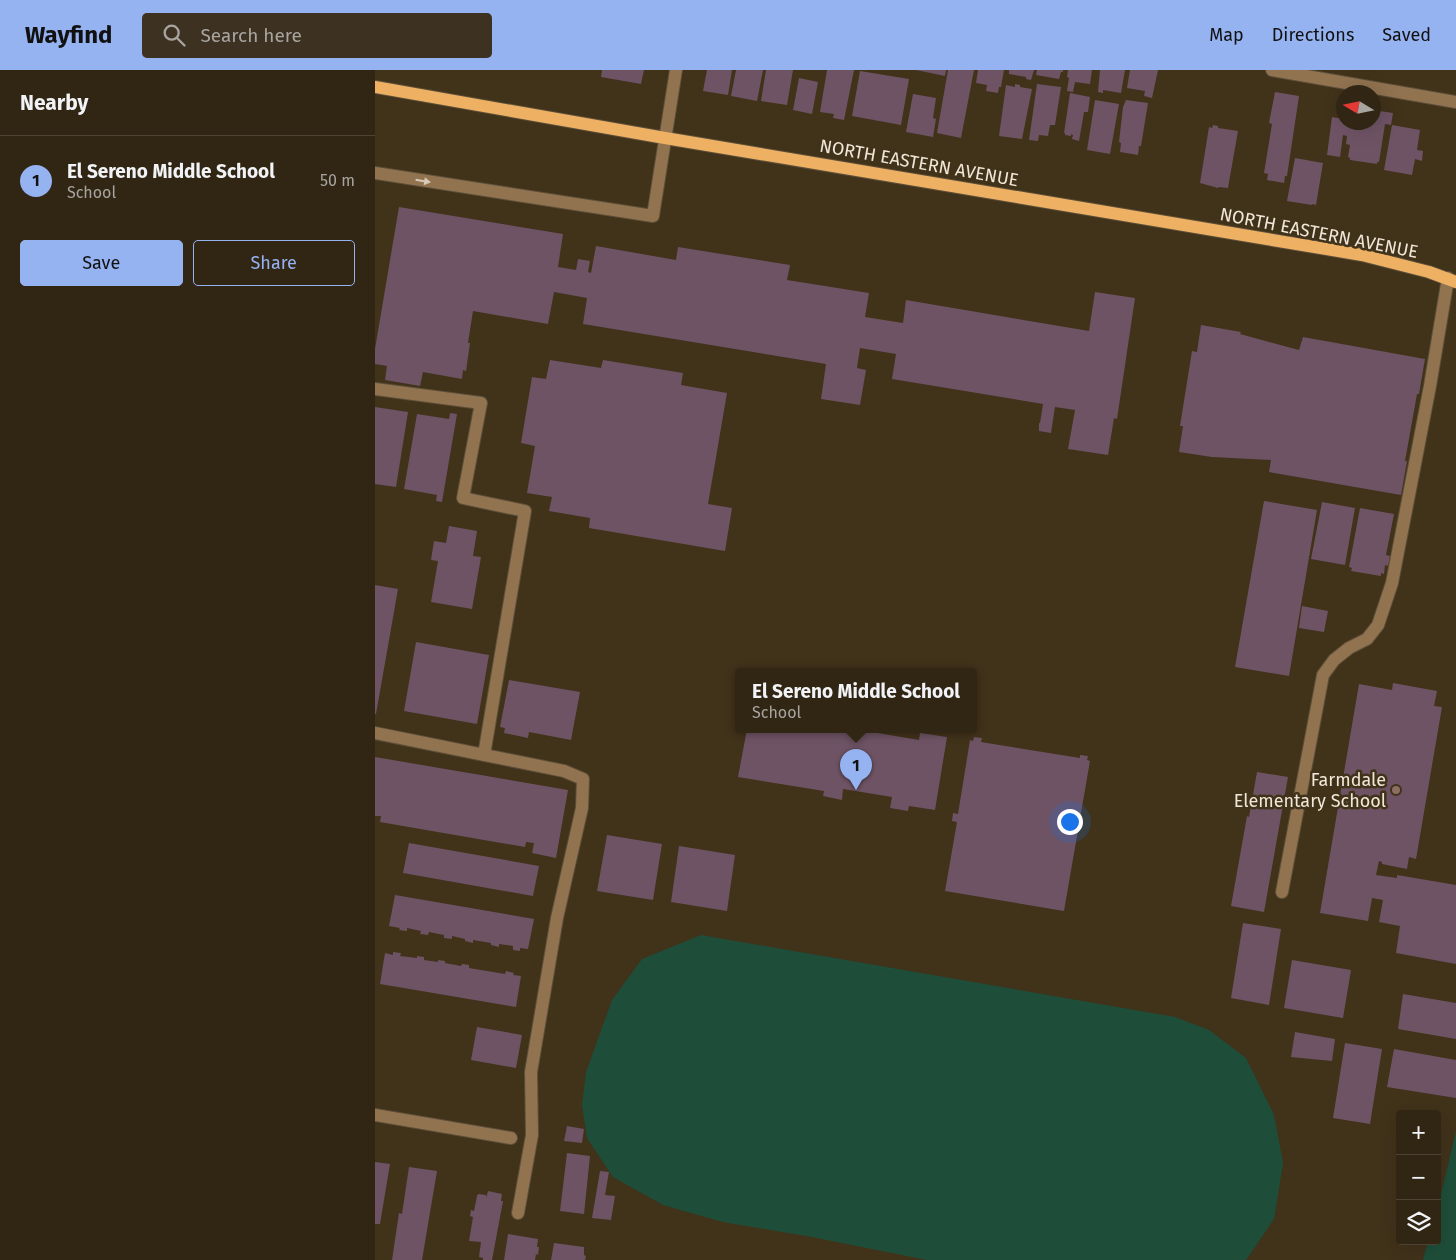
<!DOCTYPE html>
<html lang="en">
<head>
<meta charset="utf-8">
<style>
	:root { --surface:#312614; --page:#3d3222; --text:#f1f3f6; --muted:#a8a5a0; --line:#4c4334; --accent:#95b2f1 }
	body { margin:0; font-family:"Fira Sans",sans-serif; background:var(--page); color:var(--text) }
	.controls { position:absolute; right:15px; bottom:15px; display:grid; overflow:hidden; border-radius:5px; box-shadow:0 5px 20px #0002 }
	.controls button { width:45px; height:45px; display:grid; place-items:center; padding:0; border:0; border-bottom:1px solid var(--line); background:var(--surface); color:var(--text); font:25px sans-serif }
	.compass { position:absolute; left:961px; top:15px; width:45px; height:45px; border-radius:50%; background:var(--surface); box-shadow:0 5px 20px #0002; rotate:280deg }
	.you { position:absolute; left:694px; top:751px; width:18px; height:18px; margin:-12px; border:4px solid #fff; border-radius:50%; background:#1a73e8; box-shadow:0 0 0 8px #1a73e833 }
	.badge { display:grid; place-items:center; width:32px; height:32px; border-radius:50%; background:var(--accent); color:#111; font-size:16px; font-weight:700 }
	.pin { position:absolute; translate:-50% -41px; filter:drop-shadow(0 1px 2px #0008) }
	.pin::after { content:''; position:absolute; top:26px; width:18px; height:15px; background:inherit; clip-path:polygon(0 0,100% 0,50% 100%) }
	.popup { position:absolute; left:360px; top:598px; width:242px; height:65px; box-sizing:border-box; display:grid; place-content:center; border-radius:5px; background:var(--surface); filter:drop-shadow(0 1px 4px #0005); font-size:16px; white-space:nowrap; color:var(--muted) }
	.popup b { font-size:19px; color:var(--text) }
	.popup::after { content:''; position:absolute; left:50%; top:100%; margin-left:-10px; border:10px solid transparent; border-top-color:var(--surface) }
	.list { margin:0; padding:0; list-style:none }
	h2 { display:flex; justify-content:space-between; align-items:center; height:65px; margin:0; padding:0 20px; font-size:21px }
	h2 small { font-size:16px; font-weight:400; color:var(--muted) }
	.list li { display:grid; grid-template-columns:32px 1fr auto; gap:15px; align-items:center; box-sizing:border-box; height:90px; padding:0 20px; border-top:1px solid var(--line) }
	.list b { display:block; font-size:19px; white-space:nowrap }
	.list p { margin:0; font-size:16px; white-space:nowrap; color:var(--muted) }
	.list em { font-size:16px; font-style:normal; color:var(--muted) }
	.actions { display:flex; gap:10px; padding:15px 20px }
	.actions a { flex:1; padding:11px 0; border:1px solid var(--accent); border-radius:5px; text-align:center; font-size:18px; color:var(--accent) }
	.actions .main { background:var(--accent); color:#111 }
	.icon { flex:none; width:28px; height:28px; fill:none; stroke:currentColor; stroke-width:2; stroke-linecap:round; stroke-linejoin:round }
	.map { position:relative; flex:none; width:1081px; height:1190px; overflow:hidden }
	header { display:flex; align-items:center; gap:30px; box-sizing:border-box; height:70px; padding:0 25px; background:var(--accent); color:#111 }
	header strong { font-size:24px }
	nav { display:flex; gap:28px; margin-inline-start:auto; font-size:18px }
	.search { width:350px; height:45px; background:var(--page); display:flex; align-items:center; gap:12px; box-sizing:border-box; padding:0 18px; border-radius:5px; color:var(--muted); font-size:19px }
	main { display:flex }
	aside { flex:1; background:var(--surface) }
	.map>svg:first-child { display:block }
	.green { fill:#1e4e3a }
	.building { fill:#6e5364 }
	.lines { fill:none; stroke-linecap:round; stroke-linejoin:round }
	.minor-casing { stroke:#5d4f39; stroke-width:14 }
	.major-casing { stroke:#5d4f39; stroke-width:14 }
	.minor { stroke:#917350; stroke-width:12 }
	.major { stroke:#eeb063; stroke-width:12 }
	.oneway { fill:#d9cab7 }
	.education-dot { fill:#8d6e63; stroke:#41321a; stroke-width:2 }
	.labels { text-anchor:middle; stroke-width:5; stroke-linejoin:round; paint-order:stroke }
	.street-label { font-size:18px; fill:#f1e7d9; stroke:#41321a }
	.poi-label { font-size:18px; fill:#f1e7d9; stroke:#41321a; text-anchor:end }
</style>
</head>
<body>
<header>
<strong>Wayfind</strong>
<div class="search"><svg class="icon" aria-label="search" viewBox="0 0 24 24"><circle cx="10" cy="10" r="6"/><path d="M15 15l6 6"/></svg>Search here</div>
<nav><a>Map</a><a>Directions</a><a>Saved</a></nav>
</header>
<main>
<aside>
<h2>Nearby<small></small></h2>
<ul class="list">
<li><span class="badge">1</span><div><b>El Sereno Middle School</b><p>School</p></div><em>50 m</em></li>
</ul>
<div class="actions"><a class="main">Save</a><a>Share</a></div>
</aside>
<div class="map">
<svg width="1081" height="1190" viewBox="0 0 1081 1190">
	<rect width="100%" height="100%" fill="#41321a"/>
	<path class="green" d="M326 865 800 947 834 960 871 988 899 1045 908 1093 899 1149 871 1190H552L437 1167 348 1152 288 1135 238 1107 212 1068 207 1035 211 1002 237 930 267 889Z
		M1081 1061V1190H1048L1053 1171H1062V1141Z"/>
	<path class="building" d="M227 0H269L266 14 226 7Z
		M332 0H357L353 25 328 21Z
		M361 0H388L382 31 356 26Z
		M391 0H418L412 35 386 31Z
		M452 0H479L469 50 458 48 459 44 445 42Z
		M541 0H571L570 6Z
		M573 0H599L586 68 562 63Z
		M603 0H629L626 17H624L623 23 611 21 612 15 601 13Z
		M634 0H659L656 10 651 9V7L634 4Z
		M662 0H688V2H686L684 9 661 5Z
		M693 0H717L715 14 700 12 698 22 692 21 694 8 692 7Z
		M725 0H750L746 23 728 20V23L723 22Z
		M755 0H783L777 28 769 26 770 21 752 18Z
		M485 1 534 9 526 55 477 46Z
		M424 8 443 12 437 44 418 40Z
		M640 14 645 15V17L657 19 647 69 624 66 631 15 640 17Z
		M662 14 686 17 680 55H675L673 66 664 65 663 71 654 70Z
		M900 22 924 26 912 106H910L909 113 892 110 893 104 889 103 897 54 894 53Z
		M695 23 715 27 713 42H709L704 71 697 69 698 65 696 64V66L690 65V63H689Z
		M538 24 561 28 558 48 561 49 558 67 531 62Z
		M720 30 744 34 735 84 712 80Z
		M751 30 773 33 766 76H764L763 85 745 82 746 73 744 72 748 37Z
		M998 40 1018 43 1016 55 1010 54 1004 92H1002V94L975 90V88L973 87 975 75 971 74 972 66 968 65 965 87 952 85 957 47 968 49V52H998Z
		M838 55 843 56V58L863 61 853 118 844 117 843 118 825 113 834 57 837 58Z
		M1017 55 1045 60 1042 80 1048 81 1047 91 1040 89 1037 105 1009 100Z
		M920 88 948 93 941 135 937 134V135L912 131Z
		M24 137 188 164 183 197 201 200 203 189 215 191 213 202 216 203 221 176 301 190 303 177 415 195 412 210 494 223 490 247 528 253 531 230 714 261 720 222 760 228 742 349 739 348 733 385 693 379 700 340 680 337 676 363 664 361V353H665L668 334 517 309 521 284 485 278 482 298 491 300 485 335 446 329 451 294 208 254 212 228 179 222 173 254 98 241 93 273H95L91 301 88 300 87 309 48 302 45 316 10 310 12 296 0 294V279Z
		M826 255 866 262 865 264 924 280 928 267 1050 289 1044 324H1042L1030 391H1032L1026 425 894 402 896 390 837 387 804 382 808 356H805L817 281 822 282Z
		M175 290 226 298 228 290 308 303 306 315 352 323 333 434 357 438 350 481 214 458 215 448 174 441 177 427 152 423 160 376 146 373 157 307 171 309Z
		M0 337 33 342 21 417 0 414Z
		M75 343 82 344 67 432 61 431 62 425 29 419 42 344 74 349Z
		M889 431 942 440 914 606 860 597Z
		M947 432 980 438 970 495 936 489Z
		M985 438 1019 444 1011 485 1015 486 1013 496 1010 495 1009 504 1006 503V506L976 501 977 498 974 497Z
		M74 456 102 461 98 486 106 487 97 539 56 532 63 491 56 490 59 471 71 473Z
		M0 515 23 519 1 644H0Z
		M927 536 953 541 949 562 924 558Z
		M41 572 114 585 102 654 29 641Z
		M134 610 205 622 196 670 154 662 153 668 129 663 130 658 125 657Z
		M1018 613 1062 621 1059 636 1067 637 1041 789 1034 787 1032 799 1007 794V792L1004 791 1001 805 1022 808V805L1081 815V894L1021 883 1025 856 1004 852 1008 830 997 828 993 851 945 843 984 614 1017 620Z
		M372 659H479L544 670 545 663 572 667 560 740 534 736 533 741 515 738 517 727 468 719 467 730 448 726 449 721 363 707Z
		M599 667 607 668 606 672 705 688V685L713 686 712 690 715 691 689 841 570 821 582 752 577 751 578 743 583 744 595 670 598 671Z
		M0 687 193 720 181 788 157 783 159 773 151 772 150 777 5 752 6 746H0Z
		M882 702 913 707 889 842 856 836 872 746 874 747Z
		M232 765 287 774 278 830 222 821Z
		M34 773 164 796 158 826 28 803Z
		M304 776 360 785 352 841 296 832Z
		M20 825 159 849 153 879 145 878V881L138 880V876L124 874V877L116 875V873L98 870V873L90 871V869L77 866V869L69 868V865L54 862 53 865 45 864 46 861 32 858V861L24 860 25 858 14 856Z
		M868 853 906 859 894 935 856 928Z
		M18 882 26 883 25 886 42 888V886L49 887V890L63 892V890L70 891V893L86 896 87 894 94 895V898L130 904 131 901 139 903 138 905 146 906 141 937 5 914 10 883 18 885Z
		M917 890 976 900 968 948 909 938Z
		M1028 924 1081 933V969L1023 959Z
		M102 957 147 965 141 998 96 990Z
		M920 962 960 969 957 991 916 987Z
		M970 973 1007 979 995 1054 958 1048Z
		M1019 979 1081 990V1028L1012 1017Z
		M192 1056 209 1059 207 1073 189 1071Z
		M192 1083 215 1086 209 1144 185 1141Z
		M0 1092 15 1094 5 1154H0Z
		M34 1097 62 1101 47 1190H17L24 1143 27 1144Z
		M225 1101 234 1102 230 1125 240 1126 236 1150 217 1148Z
		M113 1121 127 1124 126 1131H128L117 1190H108V1188L104 1187 106 1172 94 1171 98 1147 95 1146 96 1140 99 1141 102 1126 103 1124 111 1125V1128Z
		M133 1164 163 1169 162 1177H164L163 1185 161 1184 160 1190H129Z
		M179 1173 209 1177V1185L211 1186 210 1190H176Z"/>
	<g class="lines">
		<g class="minor-casing">
			<path id="minor" d="M897 0 1081 32
				M0 103 278 146 301 0
				M0 319 106 333 88 428 150 441 109 685
				M0 663 189 701 208 709 207 738 182 848 156 1002 157 1065 143 1143
				M907 822 948 605 959 590 974 578 992 569 1003 555 1017 513 1055 316 1073 208
				M0 1045 136 1068"/>
		</g>
		<g class="major-casing">
			<path id="major" d="M0 17 290 68 987 185 1054 202 1081 212"/>
		</g>
		<use href="#minor" class="minor"/>
		<use href="#major" class="major"/>
	</g>
	<defs><path id="oneway-solid" d="M-6-.8H1V-3.2L6.5 0L1 3.2V.8H-6Z" transform="scale(1.25)"/></defs>
	<use class="oneway" href="#oneway-solid" transform="translate(48 111) rotate(9)"/>
	<circle class="education-dot" cx="1021" cy="720" r="5"/>
	<g class="labels">
		<g class="street-label">
			<text transform="translate(544 93) rotate(10)" y="6">NORTH EASTERN AVENUE</text>
			<text transform="translate(944 163) rotate(11)" y="6">NORTH EASTERN AVENUE</text>
		</g>
		<g class="poi-label">
			<text x="1011" y="716">Farmdale<tspan x="1011" dy="21">Elementary School</tspan></text>
		</g>
	</g>
</svg>
<div class="controls">
<button>+</button>
<button>−</button>
<button><svg class="icon" aria-label="layers" viewBox="0 0 24 24"><path d="M12 4l9 5-9 5-9-5zM3 14l9 5 9-5"/></svg></button>
</div>
<svg class="compass" viewBox="-18 -18 36 36"><path d="M0-13l5 13h-10z" fill="#e53935"/><path d="M0 13l5-13h-10z" fill="#a8a5a0"/></svg>
<div class="you"></div>
<div class="pin badge" style="left:481px;top:720px">1</div>
<div class="popup"><b>El Sereno Middle School</b>School</div>
</div>
</main>
</body>
</html>
